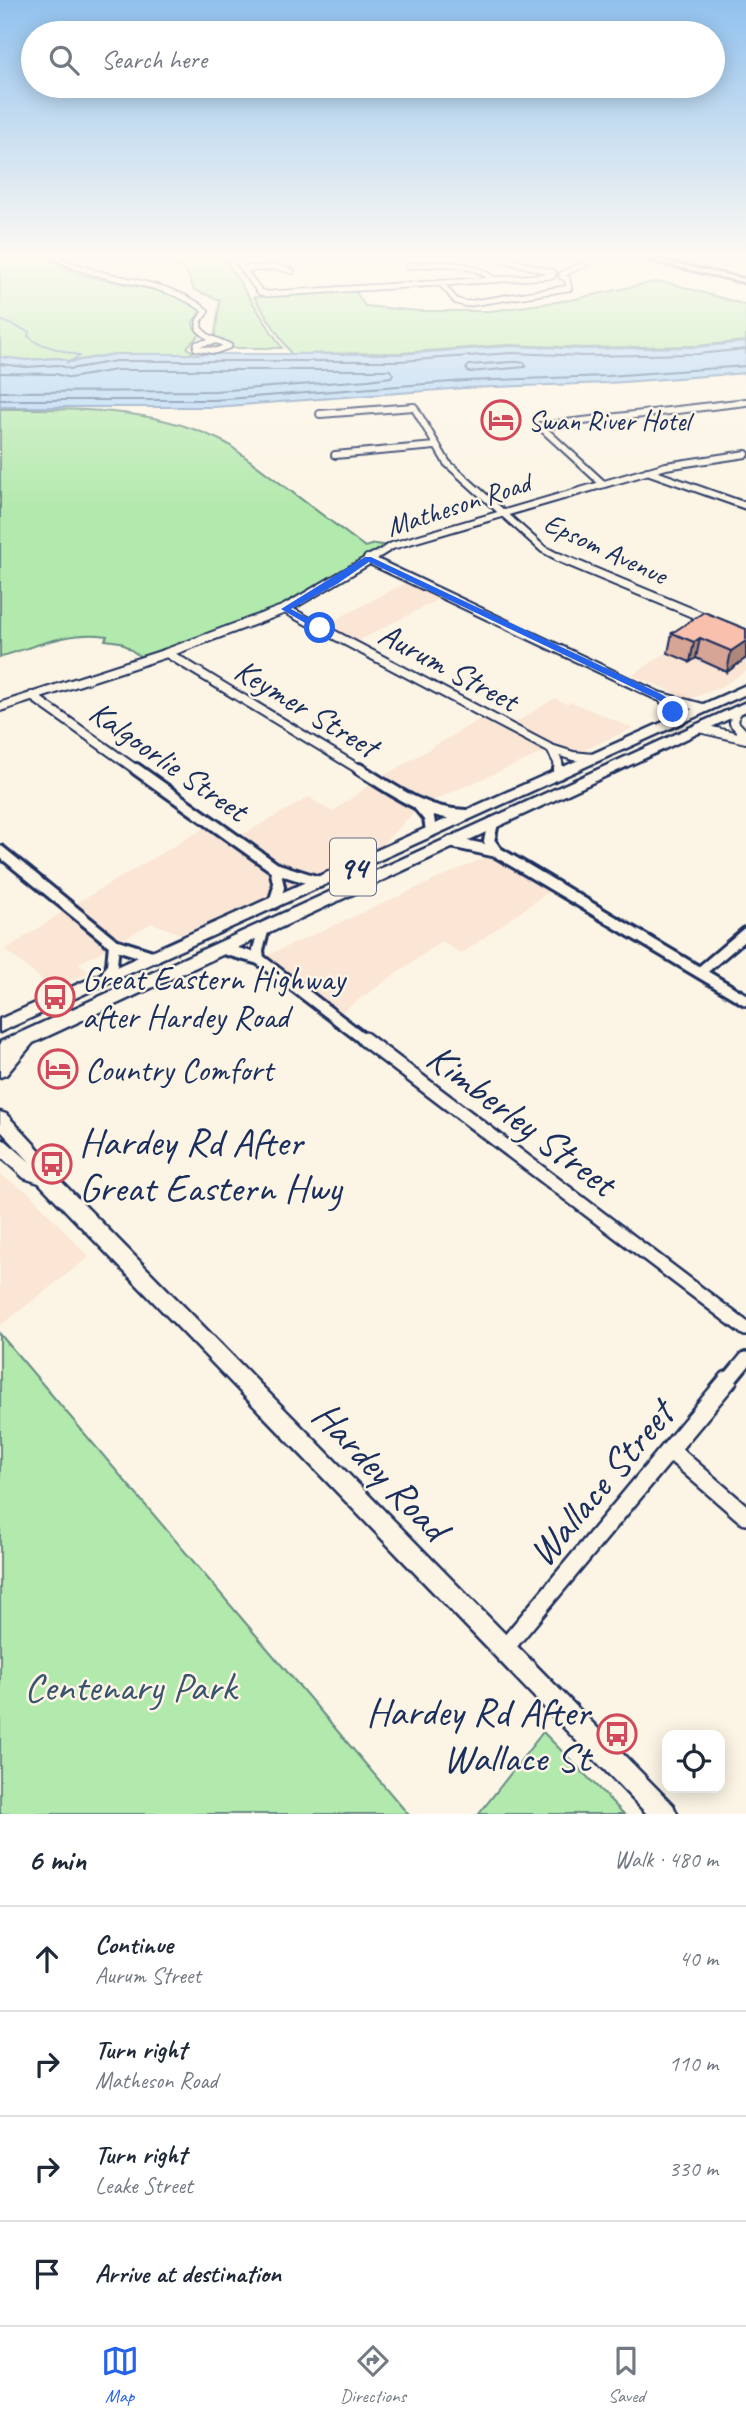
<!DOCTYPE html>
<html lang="en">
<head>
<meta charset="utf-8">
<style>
	:root { --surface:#fff; --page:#f2f2f3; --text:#1f2937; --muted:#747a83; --line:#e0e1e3; --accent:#2563eb }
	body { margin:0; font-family:Caveat,sans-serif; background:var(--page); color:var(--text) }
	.controls { position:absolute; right:21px; bottom:21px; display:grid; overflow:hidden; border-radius:14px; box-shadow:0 4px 18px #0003 }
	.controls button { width:63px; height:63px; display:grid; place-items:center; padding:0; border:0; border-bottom:2px solid var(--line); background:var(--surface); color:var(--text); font:35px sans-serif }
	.stop { position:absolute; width:21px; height:21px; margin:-16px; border:5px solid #2563eb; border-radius:50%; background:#fff }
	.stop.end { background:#2563eb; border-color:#fff; box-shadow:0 2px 7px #0008 }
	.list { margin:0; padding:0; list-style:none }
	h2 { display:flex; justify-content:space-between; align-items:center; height:91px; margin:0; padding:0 28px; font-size:30px }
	h2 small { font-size:23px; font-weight:400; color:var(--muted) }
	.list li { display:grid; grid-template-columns:46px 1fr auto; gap:21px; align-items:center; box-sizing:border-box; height:105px; padding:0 28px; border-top:2px solid var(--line) }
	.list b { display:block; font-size:26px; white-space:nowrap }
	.list p { margin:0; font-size:23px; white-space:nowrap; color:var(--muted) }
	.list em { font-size:23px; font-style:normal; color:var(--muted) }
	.icon { flex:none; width:38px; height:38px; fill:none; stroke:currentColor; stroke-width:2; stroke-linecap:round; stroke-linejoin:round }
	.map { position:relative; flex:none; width:746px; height:1814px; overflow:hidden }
	.search { position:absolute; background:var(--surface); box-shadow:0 4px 18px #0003; left:21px; right:21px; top:21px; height:77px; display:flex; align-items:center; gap:18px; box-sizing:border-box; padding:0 24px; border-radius:38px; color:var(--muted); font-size:26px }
	.sheet { height:511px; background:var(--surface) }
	nav { display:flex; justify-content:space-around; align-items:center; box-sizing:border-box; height:98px; border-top:2px solid var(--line); background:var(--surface); font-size:19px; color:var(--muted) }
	nav a { display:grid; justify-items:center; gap:4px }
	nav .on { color:var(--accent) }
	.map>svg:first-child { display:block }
	.built { fill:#fbe5d4 }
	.green { fill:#b2e9ac; stroke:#668c85; stroke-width:2 }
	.water { fill:#add5f7; stroke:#7393ba; stroke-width:2 }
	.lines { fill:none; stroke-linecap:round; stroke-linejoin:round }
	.shore { stroke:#55719b; stroke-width:2 }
	.stream { stroke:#7393ba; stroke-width:2 }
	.minor-far5-casing { stroke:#1b2f5e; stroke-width:8 }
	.minor-far4-casing { stroke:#1b2f5e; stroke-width:10 }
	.minor-far3-casing { stroke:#1b2f5e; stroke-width:12 }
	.minor-far2-casing { stroke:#1b2f5e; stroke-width:16 }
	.minor-far1-casing { stroke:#1b2f5e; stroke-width:18 }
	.minor-casing { stroke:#1b2f5e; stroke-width:22 }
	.major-casing { stroke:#1b2f5e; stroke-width:5 }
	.highway-casing { stroke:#1b2f5e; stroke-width:5 }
	.minor-far5 { stroke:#fcf5e5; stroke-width:5 }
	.minor-far4 { stroke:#fcf5e5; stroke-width:6 }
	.minor-far3 { stroke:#fcf5e5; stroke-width:8 }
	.minor-far2 { stroke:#fcf5e5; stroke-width:10 }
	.minor-far1 { stroke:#fcf5e5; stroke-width:13 }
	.minor { stroke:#fcf5e5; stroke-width:17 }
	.major { fill:#fcf5e5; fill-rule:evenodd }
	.highway { fill:#fcf5e5; fill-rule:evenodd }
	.wall { fill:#d6a596; stroke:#1b2f5e; stroke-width:2 }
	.shaded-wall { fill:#ae867a; stroke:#1b2f5e; stroke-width:2 }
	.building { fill:#f9c0ae; stroke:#1b2f5e; stroke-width:2 }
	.route { fill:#2563eb }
	.labels { text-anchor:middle; stroke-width:5; stroke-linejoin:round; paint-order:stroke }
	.far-poi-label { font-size:28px; fill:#1b2f5e; stroke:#fcf5e5; text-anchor:start }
	.far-street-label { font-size:28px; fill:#1b2f5e; stroke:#fcf5e5 }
	.shield { fill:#fcf5e5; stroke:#5e6a86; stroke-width:2 }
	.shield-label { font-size:32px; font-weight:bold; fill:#1b2f5e }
	.street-label { font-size:33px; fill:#1b2f5e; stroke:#fcf5e5 }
	.poi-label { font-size:33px; fill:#1b2f5e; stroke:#fcf5e5; text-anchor:start }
	.near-street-label { font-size:40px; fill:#1b2f5e; stroke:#fcf5e5 }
	.near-poi-label { font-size:40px; fill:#1b2f5e; stroke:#fcf5e5; text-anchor:start }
	.near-park-label { font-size:40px; fill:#39546e; stroke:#fcf5e5 }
</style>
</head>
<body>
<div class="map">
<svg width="746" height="1814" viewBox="0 0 746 1814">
	<rect width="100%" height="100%" fill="#fcf5e5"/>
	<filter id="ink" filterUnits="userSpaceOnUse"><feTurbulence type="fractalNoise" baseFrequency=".0143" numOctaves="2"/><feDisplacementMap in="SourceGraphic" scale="14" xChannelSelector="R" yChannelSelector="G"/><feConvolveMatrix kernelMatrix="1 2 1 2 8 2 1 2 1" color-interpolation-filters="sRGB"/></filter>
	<g filter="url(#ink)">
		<path class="built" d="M411 580 445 596 352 644 320 628Z
			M699 632 746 651V671L721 687 690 699 632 675Z
			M555 698 567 704 571 702 633 728 582 751 551 749 420 806 377 850 181 934 152 923 78 964 90 972 54 989 5 950 70 907 213 823 235 839 309 797 332 812 377 780 487 715 509 727Z
			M497 852 555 887 461 954 442 941 336 1016 259 959Z
			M0 1175 28 1192 89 1257 0 1326Z"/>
		<path class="green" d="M0 258H50L79 274 169 293 190 302 201 311 193 322 194 328 200 334 187 347 195 355 115 354 69 362 59 358 26 360 0 357Z
			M167 258H224L282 348H213L220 300 194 290 187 273Z
			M654 282 669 283 746 305V341L697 346 585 348 509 345 401 353 291 354 254 297 355 291 365 306 419 311H491L570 300Z
			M0 409C79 409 156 406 228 444L365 547 374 544 392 546 285 609 145 660 120 642 105 640 107 636C71 630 35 646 0 657Z
			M0 1334 408 1814H0Z
			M543 1732 624 1814H479Z"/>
		<path class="water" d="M746 342V373L609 383 465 388 214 407H0V357L26 360 60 358 70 362 115 354H400L511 346 584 349 697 347Z"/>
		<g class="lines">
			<path class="shore" d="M512 362H524L526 367 469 372 466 369 469 365Z
				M0 364 26 367 58 365 70 369 116 361H400L511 353 585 356 698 354 746 349
				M0 373 56 374 70 378 116 370H390L393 374 391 377 368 380 214 391 0 392
				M0 400H214L465 381 608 376 746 366"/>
			<path class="stream" d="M0 320 29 332 28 336 37 343 80 356 67 363"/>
			<g class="minor-far5-casing">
				<path id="minor-far5" d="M58 258C105 284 164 277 206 311L199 321V329L208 337 229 346 215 351 196 348 197 344 215 341
					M235 258 260 292 267 294 552 276
					M499 258 554 273
					M408 266C437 263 471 260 494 280
					M244 269 277 267 292 271
					M563 274 588 262
					M441 283 456 301 466 304 569 288 567 279 561 276"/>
			</g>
			<g class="minor-far4-casing">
				<path id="minor-far4" d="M320 414 414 407 447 463 543 549 562 559
					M540 426 746 402
					M540 426 602 483
					M335 455 435 446
					M647 471 746 506
					M371 559 392 546 666 466 746 454"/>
			</g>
			<g class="minor-far3-casing">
				<path id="minor-far3" d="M558 557 712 621
					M368 559 658 696 703 708
					M285 609 551 749 573 756 593 758
					M167 653 362 771
					M32 696 138 771
					M663 699 672 707 674 721
					M0 707 167 653 285 609 374 557
					M736 711 734 723 746 736
					M699 728 746 739
					M551 749 558 762 559 771"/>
			</g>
			<g class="minor-far2-casing">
				<path id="minor-far2" d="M136 769 275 868 319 882
					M359 769C393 790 425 815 466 815
					M559 769V773
					M419 806 429 818 431 831
					M493 823 489 841 497 852
					M451 842 497 852 746 1000
					M0 851 114 944 155 957
					M274 903 279 887 275 868
					M220 948 259 959 366 1041
					M259 959 258 950 264 928
					M700 972 746 933
					M105 979 112 965 114 944"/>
			</g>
			<g class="minor-far1-casing">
				<path id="minor-far1" d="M364 1039 746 1329
					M727 1382 746 1359"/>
			</g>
			<g class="minor-casing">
				<path id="minor" d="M670 1450 746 1516
					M504 1649 728 1380"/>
			</g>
			<g class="major-casing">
				<path id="major" d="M0 1112 6 1114 47 1158 53 1173 673 1805 677 1814H647L39 1183 24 1178 0 1156V1139L6 1141 30 1162 0 1130Z"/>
			</g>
			<g class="highway-casing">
				<path id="highway" d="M639 258H649L746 279V283Z
					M746 685V694L0 1032V1019Z
					M746 702V711L33 1043 6 1075 0 1077V1042Z"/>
			</g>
			<use href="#minor-far5" class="minor-far5"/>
			<use href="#minor-far4" class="minor-far4"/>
			<use href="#minor-far3" class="minor-far3"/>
			<use href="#minor-far2" class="minor-far2"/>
			<use href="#minor-far1" class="minor-far1"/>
			<use href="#minor" class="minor"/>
			<use href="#major" class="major"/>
			<use href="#highway" class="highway"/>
		</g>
		<path class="wall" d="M746 629V658L727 672 696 658 690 662 668 653 672 633Z"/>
		<path class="shaded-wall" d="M700 638 696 658 690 662 694 642Z
			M746 641V658L727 672 731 651Z"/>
		<path class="building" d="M704 612 746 629V641L731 651 700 638 694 642 672 633Z"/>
	</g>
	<linearGradient id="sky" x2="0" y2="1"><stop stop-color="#90c1ee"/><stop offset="0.5" stop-color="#fefaf3"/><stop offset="1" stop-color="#fefaf3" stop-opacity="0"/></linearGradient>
	<rect width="746" height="512" fill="url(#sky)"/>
	<path class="route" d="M365 557H371L661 694 672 701 678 712 670 714 665 704 655 698 369 562 337 584 291 609 323 626V630H317L281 609Z"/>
	<defs>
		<g id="hotel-ring" transform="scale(2.0125)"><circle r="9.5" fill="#fcf5e5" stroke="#d1495b" stroke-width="1.5"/><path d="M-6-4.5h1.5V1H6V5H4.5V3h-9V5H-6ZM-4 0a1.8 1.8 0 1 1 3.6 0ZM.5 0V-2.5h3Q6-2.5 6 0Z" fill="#d1495b"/></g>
		<g id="bus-ring" transform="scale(2.0125)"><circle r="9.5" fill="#fcf5e5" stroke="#d1495b" stroke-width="1.5"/><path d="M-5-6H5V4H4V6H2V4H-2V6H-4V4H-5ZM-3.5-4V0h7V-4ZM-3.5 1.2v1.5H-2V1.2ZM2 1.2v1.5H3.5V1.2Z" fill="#d1495b"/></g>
	</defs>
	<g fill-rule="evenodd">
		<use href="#hotel-ring" x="501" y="420"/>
		<use href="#bus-ring" x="55" y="997"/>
		<use href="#hotel-ring" x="58" y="1069"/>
		<use href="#bus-ring" x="52" y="1164"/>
		<use href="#bus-ring" x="617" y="1734"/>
	</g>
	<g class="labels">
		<g class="far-poi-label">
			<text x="528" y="430">Swan River Hotel</text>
		</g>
		<g class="far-street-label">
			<text transform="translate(458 504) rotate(-18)" y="10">Matheson Road</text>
			<text transform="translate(606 548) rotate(25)" y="10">Epsom Avenue</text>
		</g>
		<rect class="shield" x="330" y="838.5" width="46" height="57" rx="5"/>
		<g class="shield-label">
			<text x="353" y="878">94</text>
		</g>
		<g class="street-label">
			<text transform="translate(449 666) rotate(28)" y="12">Aurum Street</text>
			<text transform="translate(307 707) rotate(31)" y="12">Keymer Street</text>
			<text transform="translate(169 760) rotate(35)" y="12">Kalgoorlie Street</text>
		</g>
		<g class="poi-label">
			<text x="82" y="990">Great Eastern Highway<tspan x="82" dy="38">after Hardey Road</tspan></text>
			<text x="85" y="1081">Country Comfort</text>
		</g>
		<g class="near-street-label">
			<text transform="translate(522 1119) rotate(37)" y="14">Kimberley Street</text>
			<text transform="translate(381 1470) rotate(46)" y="14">Hardey Road</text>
			<text transform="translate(600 1483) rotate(-50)" y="14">Wallace Street</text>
		</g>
		<g class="near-poi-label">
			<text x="79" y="1155">Hardey Rd After<tspan x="79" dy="46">Great Eastern Hwy</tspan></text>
			<text x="590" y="1725" text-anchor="end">Hardey Rd After<tspan x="590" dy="46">Wallace St</tspan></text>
		</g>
		<g class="near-park-label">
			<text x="130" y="1700">Centenary Park</text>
		</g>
	</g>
</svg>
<div class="controls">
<button><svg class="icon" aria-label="locate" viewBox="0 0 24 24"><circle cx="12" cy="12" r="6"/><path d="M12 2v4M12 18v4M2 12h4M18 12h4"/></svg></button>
</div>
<div class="stop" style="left:320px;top:628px"></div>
<div class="stop end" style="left:673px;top:712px"></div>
<div class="search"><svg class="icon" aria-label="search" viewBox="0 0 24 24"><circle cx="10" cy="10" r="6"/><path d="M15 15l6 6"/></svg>Search here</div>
</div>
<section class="sheet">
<h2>6 min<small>Walk · 480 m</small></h2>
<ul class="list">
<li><svg class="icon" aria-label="ahead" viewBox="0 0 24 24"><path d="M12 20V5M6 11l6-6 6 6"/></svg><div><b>Continue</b><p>Aurum Street</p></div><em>40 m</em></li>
<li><svg class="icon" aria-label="right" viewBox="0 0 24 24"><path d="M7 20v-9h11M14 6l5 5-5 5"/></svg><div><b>Turn right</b><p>Matheson Road</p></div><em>110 m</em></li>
<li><svg class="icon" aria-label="right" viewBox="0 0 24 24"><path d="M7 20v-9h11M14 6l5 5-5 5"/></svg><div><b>Turn right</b><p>Leake Street</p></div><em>330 m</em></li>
<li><svg class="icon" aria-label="arrive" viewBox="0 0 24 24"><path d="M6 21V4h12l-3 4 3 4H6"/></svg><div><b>Arrive at destination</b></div></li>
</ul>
</section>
<nav>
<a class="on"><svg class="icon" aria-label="map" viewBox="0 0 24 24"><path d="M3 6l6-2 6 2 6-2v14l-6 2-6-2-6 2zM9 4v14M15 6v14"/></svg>Map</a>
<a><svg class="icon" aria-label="directions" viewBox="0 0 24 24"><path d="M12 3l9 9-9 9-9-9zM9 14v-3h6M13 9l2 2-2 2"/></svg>Directions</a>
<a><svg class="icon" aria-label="saved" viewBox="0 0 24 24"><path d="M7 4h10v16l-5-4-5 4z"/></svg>Saved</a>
</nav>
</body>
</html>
